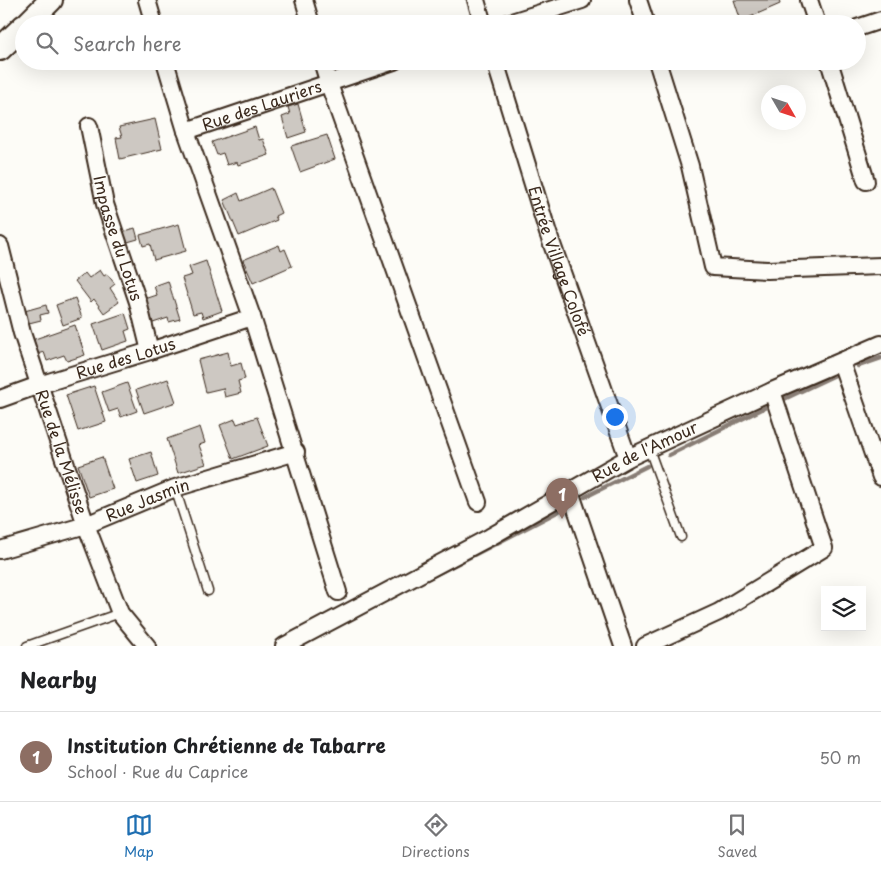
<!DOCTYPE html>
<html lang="en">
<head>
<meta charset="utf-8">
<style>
	:root { --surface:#fff; --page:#f6f6f6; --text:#202124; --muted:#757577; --line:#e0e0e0; --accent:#1f6fb2 }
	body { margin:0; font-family:"Playpen Sans",sans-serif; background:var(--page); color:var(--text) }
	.controls { position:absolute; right:15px; bottom:15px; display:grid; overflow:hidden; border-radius:0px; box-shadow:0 5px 20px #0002 }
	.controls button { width:45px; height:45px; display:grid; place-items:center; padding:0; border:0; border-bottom:1px solid var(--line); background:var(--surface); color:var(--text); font:25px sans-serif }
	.compass { position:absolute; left:761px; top:85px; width:45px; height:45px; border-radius:50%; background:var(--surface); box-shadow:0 5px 20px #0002; rotate:129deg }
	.you { position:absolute; left:614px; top:416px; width:18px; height:18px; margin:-12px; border:4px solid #fff; border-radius:50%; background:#1a73e8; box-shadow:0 0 0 8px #1a73e833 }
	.badge { display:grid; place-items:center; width:32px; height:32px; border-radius:50%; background:var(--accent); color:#fff; font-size:16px; font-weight:700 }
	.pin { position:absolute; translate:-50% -41px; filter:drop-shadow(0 1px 2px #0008) }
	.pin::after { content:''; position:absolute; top:26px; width:18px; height:15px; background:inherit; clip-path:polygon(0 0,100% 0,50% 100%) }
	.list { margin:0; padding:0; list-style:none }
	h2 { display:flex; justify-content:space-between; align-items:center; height:65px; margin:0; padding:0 20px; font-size:21px }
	h2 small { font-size:16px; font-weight:400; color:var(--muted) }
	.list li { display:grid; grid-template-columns:32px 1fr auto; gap:15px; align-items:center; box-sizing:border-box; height:90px; padding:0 20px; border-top:1px solid var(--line) }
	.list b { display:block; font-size:19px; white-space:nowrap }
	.list p { margin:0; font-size:16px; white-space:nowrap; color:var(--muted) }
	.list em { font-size:16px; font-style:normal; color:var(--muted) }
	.icon { flex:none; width:28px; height:28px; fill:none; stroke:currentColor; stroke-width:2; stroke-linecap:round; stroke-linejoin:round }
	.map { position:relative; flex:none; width:881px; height:646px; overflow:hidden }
	.search { position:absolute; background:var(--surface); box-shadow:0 5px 20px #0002; left:15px; right:15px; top:15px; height:55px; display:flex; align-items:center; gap:12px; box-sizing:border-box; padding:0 18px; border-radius:28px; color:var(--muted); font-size:19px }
	.sheet { height:155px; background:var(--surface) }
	nav { display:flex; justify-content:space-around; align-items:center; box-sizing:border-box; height:70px; border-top:1px solid var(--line); background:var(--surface); font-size:14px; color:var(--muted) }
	nav a { display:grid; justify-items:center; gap:2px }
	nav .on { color:var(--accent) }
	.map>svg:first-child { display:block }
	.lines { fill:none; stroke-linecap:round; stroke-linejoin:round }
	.stream { stroke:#887d74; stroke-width:4.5 }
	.building { fill:#cdc8c2; stroke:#3b2a1e }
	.lane-casing { stroke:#3b2a1e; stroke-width:11 }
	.street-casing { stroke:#3b2a1e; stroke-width:20 }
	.secondary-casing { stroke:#3b2a1e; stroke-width:26 }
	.lane { stroke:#fdfcf7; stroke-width:8 }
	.street { stroke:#fdfcf7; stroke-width:16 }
	.secondary { stroke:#fdfcf7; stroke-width:22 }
	.labels { text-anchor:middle; stroke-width:4.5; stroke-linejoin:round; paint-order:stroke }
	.street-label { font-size:16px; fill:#3b2a1e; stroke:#fdfcf7 }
</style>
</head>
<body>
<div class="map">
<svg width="881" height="646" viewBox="0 0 881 646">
	<rect width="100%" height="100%" fill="#fdfcf7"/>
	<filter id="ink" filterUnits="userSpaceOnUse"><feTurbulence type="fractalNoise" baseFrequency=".02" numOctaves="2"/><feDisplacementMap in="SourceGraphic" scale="10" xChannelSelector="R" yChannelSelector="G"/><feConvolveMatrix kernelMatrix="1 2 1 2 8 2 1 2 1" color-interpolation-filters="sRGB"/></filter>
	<g filter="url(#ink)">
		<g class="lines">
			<path class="stream" d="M858 366 881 358
				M782 400 835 375
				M669 455 768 406
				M585 497 647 466
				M429 578 559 511"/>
		</g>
		<path class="building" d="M734 0H779L780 4 741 21Z
			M298 104 306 132 288 138 282 117 290 114 288 107Z
			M155 119 162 149 120 159 116 138 122 137 119 127Z
			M255 127 259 140 263 139 269 155 238 165 237 162 227 165 223 153 217 155 212 142Z
			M327 135 335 159 300 172 291 146Z
			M271 188 281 213 275 216 277 220 239 236 224 200 238 193 241 201Z
			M179 224 186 251 154 260 150 244 143 246 140 235Z
			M135 228 138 239 124 243 122 232Z
			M279 245 281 251 285 249 292 266 253 283 243 260Z
			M206 261 222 311 203 318 201 312 193 314 182 278 192 275 189 267Z
			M100 270 104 276 107 274 115 284 110 288 119 302 104 313 94 299 91 302 75 281 85 273 89 278Z
			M168 281 180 319 169 322 168 318 153 323 145 299 157 295 154 286Z
			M75 298 82 318 63 325 56 305Z
			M46 305 48 313 40 315 41 320 25 324 21 312Z
			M125 313 130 329 125 331 128 341 102 350 93 324Z
			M75 325 85 355 67 361 64 355 47 361 44 352 37 354 32 340Z
			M228 352 231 366 241 363 245 379 238 381 241 393 225 397 223 388 206 392 198 360Z
			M168 379 176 402 144 413 136 390Z
			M127 383 137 411 121 417 118 409 109 412 102 392Z
			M94 386 106 422 78 431 66 395Z
			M257 417 268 446 233 459 220 425 235 419 237 424Z
			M200 427 205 443 199 445 206 464 178 473 167 439Z
			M151 452 158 476 137 483 129 459Z
			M102 457 113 489 89 497 78 465Z"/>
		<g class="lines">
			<g class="lane-casing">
				<path id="lane" d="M649 449 681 537
					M175 488 208 591
					M27 646 120 613"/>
			</g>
			<g class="street-casing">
				<g id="street">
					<path d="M147 0 154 24"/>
					<path d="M304 0 311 24"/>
					<path d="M476 0 483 24"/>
					<path d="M638 0 646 24"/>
					<path d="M809 0 817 24"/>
					<path d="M505 24 582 0"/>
					<path d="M857 28 881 20"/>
					<path d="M165 61 186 131 252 317 338 592"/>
					<path d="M322 61 329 84 478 502"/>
					<path id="s1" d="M495 61 548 233 628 458"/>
					<path d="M657 61 690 166 713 267 767 270 881 266"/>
					<path d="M829 61 866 181"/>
					<path id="s2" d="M89 126 105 204 138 302 150 351"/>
					<path id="s3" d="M186 131 394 61"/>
					<path id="s4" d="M0 246 22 333 86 525 120 613 147 646"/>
					<path d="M841 362 881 477"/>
					<path id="s5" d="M0 399 39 385 150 351 252 317"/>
					<path d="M570 491 623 646"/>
					<path id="s6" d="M0 550 86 525 175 488 296 452"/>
					<path id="s7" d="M284 646 490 537 628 458 772 391 881 344"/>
					<path d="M645 646 719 612 824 548 772 391"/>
				</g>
			</g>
			<g class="secondary-casing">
				<path id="secondary" d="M27 24 51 0
					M0 49 24 26"/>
			</g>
			<use href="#lane" class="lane"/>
			<use href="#street" class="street"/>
			<use href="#secondary" class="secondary"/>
		</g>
	</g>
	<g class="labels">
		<g class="street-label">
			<text dy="6" stroke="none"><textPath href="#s3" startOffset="80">Rue des Lauriers</textPath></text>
			<text dy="6" stroke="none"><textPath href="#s2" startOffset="116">Impasse du Lotus</textPath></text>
			<text dy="6" stroke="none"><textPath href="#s1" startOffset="210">Entrée Village Colofé</textPath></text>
			<text dy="6" stroke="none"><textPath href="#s5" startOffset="132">Rue des Lotus</textPath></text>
			<text dy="6" stroke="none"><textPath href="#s4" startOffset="215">Rue de la Mélisse</textPath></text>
			<text dy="6" stroke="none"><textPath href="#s7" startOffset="410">Rue de l'Amour</textPath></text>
			<text dy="6" stroke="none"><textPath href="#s6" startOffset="156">Rue Jasmin</textPath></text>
		</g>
	</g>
</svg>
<div class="controls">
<button><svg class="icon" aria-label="layers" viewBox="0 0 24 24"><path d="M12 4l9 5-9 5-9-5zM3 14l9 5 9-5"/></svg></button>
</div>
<svg class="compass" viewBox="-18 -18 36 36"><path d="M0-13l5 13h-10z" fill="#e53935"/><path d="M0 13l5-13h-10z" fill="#757577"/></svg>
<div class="you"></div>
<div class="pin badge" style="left:562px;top:519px;background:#8d6e63">1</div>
<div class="search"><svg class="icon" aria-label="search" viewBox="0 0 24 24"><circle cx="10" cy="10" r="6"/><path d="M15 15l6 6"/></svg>Search here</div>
</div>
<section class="sheet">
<h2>Nearby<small></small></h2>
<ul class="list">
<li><span class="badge" style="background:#8d6e63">1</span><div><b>Institution Chrétienne de Tabarre</b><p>School · Rue du Caprice</p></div><em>50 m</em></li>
</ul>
</section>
<nav>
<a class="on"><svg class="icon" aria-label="map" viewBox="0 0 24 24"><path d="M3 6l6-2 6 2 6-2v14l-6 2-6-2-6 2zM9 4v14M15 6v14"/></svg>Map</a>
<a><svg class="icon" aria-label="directions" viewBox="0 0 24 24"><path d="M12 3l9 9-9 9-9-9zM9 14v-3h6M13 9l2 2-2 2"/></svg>Directions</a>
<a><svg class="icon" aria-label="saved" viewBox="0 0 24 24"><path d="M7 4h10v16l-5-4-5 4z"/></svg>Saved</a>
</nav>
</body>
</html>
